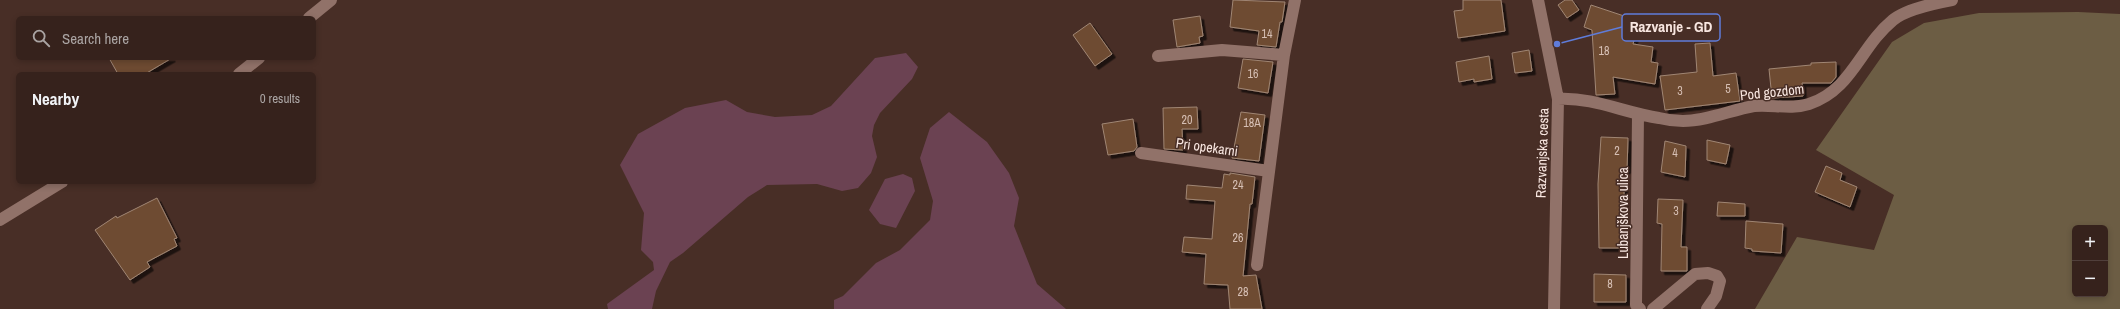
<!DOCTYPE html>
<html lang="en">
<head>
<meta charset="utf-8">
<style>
	:root { --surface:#36221c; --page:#3d2a25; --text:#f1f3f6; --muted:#aaa4a3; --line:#503f3b }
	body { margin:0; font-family:"Archivo Narrow",sans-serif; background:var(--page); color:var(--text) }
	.controls { position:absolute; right:12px; bottom:12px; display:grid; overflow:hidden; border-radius:6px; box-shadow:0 2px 6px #0003 }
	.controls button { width:36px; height:36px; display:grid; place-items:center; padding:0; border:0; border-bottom:1px solid var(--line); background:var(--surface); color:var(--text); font:20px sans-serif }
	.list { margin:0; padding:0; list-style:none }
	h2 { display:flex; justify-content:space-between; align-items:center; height:52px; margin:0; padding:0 16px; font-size:17px }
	h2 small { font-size:13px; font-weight:400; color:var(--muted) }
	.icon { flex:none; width:22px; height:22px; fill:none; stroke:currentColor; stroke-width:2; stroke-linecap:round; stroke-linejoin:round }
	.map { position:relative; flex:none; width:2120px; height:309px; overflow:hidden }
	.search { position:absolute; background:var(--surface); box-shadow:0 2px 6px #0003; left:16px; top:16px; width:300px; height:44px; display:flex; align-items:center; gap:10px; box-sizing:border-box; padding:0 14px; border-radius:6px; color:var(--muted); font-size:15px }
	.panel { position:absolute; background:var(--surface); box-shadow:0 2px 6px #0003; left:16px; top:72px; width:300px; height:112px; border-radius:6px }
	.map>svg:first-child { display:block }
	.green { fill:#6c5d44; fill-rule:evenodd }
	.water { fill:#6b4252 }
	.building { fill:#6e4b31; stroke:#a08674; filter:url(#shadow) }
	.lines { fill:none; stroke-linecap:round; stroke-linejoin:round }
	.minor { stroke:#917269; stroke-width:12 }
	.labels { text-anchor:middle; stroke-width:3; stroke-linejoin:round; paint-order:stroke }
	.number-label { font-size:12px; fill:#d6bfb4 }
	.street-label { font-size:14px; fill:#f8e6e0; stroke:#482e26 }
	.leader { fill:none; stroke:#5f7cda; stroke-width:1.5 }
	.callout-dot { fill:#5f7cda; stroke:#482e26; stroke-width:1.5 }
	.callout { fill:#482e26; stroke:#5f7cda; stroke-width:1.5 }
	.callout-label { font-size:15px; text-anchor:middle; font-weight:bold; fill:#f8e6e0 }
</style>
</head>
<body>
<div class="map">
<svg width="2120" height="309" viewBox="0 0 2120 309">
	<defs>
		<filter id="shadow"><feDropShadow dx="3.5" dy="3.5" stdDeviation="0" flood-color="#0009"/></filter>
	</defs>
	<rect width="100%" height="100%" fill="#482e26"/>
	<path class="green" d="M2078 12 2120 14V309H1755L1797 237 1874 250 1894 195 1816 150 1892 42 1924 23 1979 13ZM2075 228H2105V294H2075Z"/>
	<path class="water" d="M906 53 918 67 912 79 880 113 874 125 872 136 877 157 871 173 858 188 842 191 817 184 767 185 748 197 683 253 670 262 656 291 652 309H608L607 304 654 270 653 262 641 250 644 213 620 165 638 134 685 108 726 100 747 112 775 117 812 115 831 106 875 58Z
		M949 112 987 142 1009 173 1019 198 1014 226 1037 284 1066 309H834V300L843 296 876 263 900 250 930 220 933 201 920 158 930 128Z
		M903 174 912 178 915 191 896 228 880 224 869 210 885 179Z"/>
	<path class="building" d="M1233 0 1285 2 1282 22H1280L1276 47 1257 45 1259 31 1230 27Z
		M1463 0H1501L1505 31 1458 38 1454 11 1463 10Z
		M1565 0H1572L1579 10 1567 18 1558 5Z
		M1591 5 1639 21 1633 44 1653 47 1651 62 1658 63 1655 84 1613 77 1615 94 1596 95 1592 30 1584 27Z
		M1200 16 1203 36 1199 37 1200 43 1177 47 1173 20Z
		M1090 23 1112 54 1095 66 1073 35Z
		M1710 43 1713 76 1736 73 1740 101 1665 110 1660 76 1697 72 1695 44Z
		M1529 50 1532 71 1515 73 1512 53Z
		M1489 56 1492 79 1474 82V79L1459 82 1456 62Z
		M109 58H172L145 74H118Z
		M1243 59 1273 62 1268 93 1238 88Z
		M1836 62V77L1831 83H1802L1803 96 1772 98 1769 69 1811 65V63Z
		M1197 107 1198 129H1182L1183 150 1164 149 1163 108Z
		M1241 112 1265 115 1259 161 1232 158Z
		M1133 119 1137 147 1134 151 1108 155 1102 124Z
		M1601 137 1628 138 1627 170H1624V207H1621L1622 248H1599L1598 184Z
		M1707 140 1730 145 1726 164 1707 160Z
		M1665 141 1686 146 1685 177 1661 172Z
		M1826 166 1842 173 1840 180 1857 187 1850 207 1815 192Z
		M1230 173 1255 177 1252 204H1250L1243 276 1256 275 1262 309H1230L1228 285 1204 284 1206 254 1182 252 1184 237 1212 239 1215 201 1186 199 1187 185 1222 188 1224 174 1230 175Z
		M157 198 177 238 174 239 177 246 147 262 150 267 130 280 95 230 116 216 117 218Z
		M1658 199 1683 200 1681 247H1687V271H1661L1662 224 1657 223Z
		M1718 202 1745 204V216H1717Z
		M1746 221 1783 224 1781 253 1752 251V249L1745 248Z
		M1594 274 1626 275V302H1594Z"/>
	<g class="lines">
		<path class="minor" d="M1538 0 1558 99 1554 309
			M309 18 331 0
			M1158 56 1222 50 1284 55
			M239 74 259 58
			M1558 99C1593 97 1625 113 1659 118 1667 120 1675 121 1683 121 1707 121 1731 110 1754 106 1772 104 1790 110 1809 104 1852 90 1860 47 1893 20 1906 9 1936 3 1952 0
			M1638 115 1636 305 1640 309
			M1141 153 1269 171
			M0 220 62 182
			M1257 265 1284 55 1295 0
			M1653 309 1695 274 1708 273 1717 276 1720 281 1716 296 1707 309"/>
	</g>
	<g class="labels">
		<g class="number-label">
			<text x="1267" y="38">14</text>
			<text x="1604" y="55">18</text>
			<text x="1253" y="78">16</text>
			<text x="1728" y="93">5</text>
			<text x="1680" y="95">3</text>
			<text x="1187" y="124">20</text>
			<text x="1252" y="127">18A</text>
			<text x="1617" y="155">2</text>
			<text x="1675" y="157">4</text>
			<text x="1238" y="189">24</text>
			<text x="1676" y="215">3</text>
			<text x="1238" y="242">26</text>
			<text x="1610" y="288">8</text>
			<text x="1243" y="296">28</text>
		</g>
		<g class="street-label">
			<text transform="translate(1772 92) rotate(-6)" y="5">Pod gozdom</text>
			<text transform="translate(1207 147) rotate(8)" y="5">Pri opekarni</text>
			<text transform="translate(1542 153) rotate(-88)" y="5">Razvanjska cesta</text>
			<text transform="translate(1623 213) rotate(-90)" y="5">Lubanjškova ulica</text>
		</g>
	</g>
	<path class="leader" d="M1557 44L1622 27"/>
	<circle class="callout-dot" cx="1557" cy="44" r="4"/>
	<rect class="callout" x="1622" y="14" width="98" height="27" rx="4"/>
	<g class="callout-label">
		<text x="1671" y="32">Razvanje - GD</text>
	</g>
</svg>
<div class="controls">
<button>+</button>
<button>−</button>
</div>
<div class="search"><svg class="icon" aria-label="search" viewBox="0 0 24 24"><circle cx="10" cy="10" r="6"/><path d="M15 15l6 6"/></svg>Search here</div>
<section class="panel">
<h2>Nearby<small>0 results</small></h2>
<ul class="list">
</ul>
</section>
</div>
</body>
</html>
